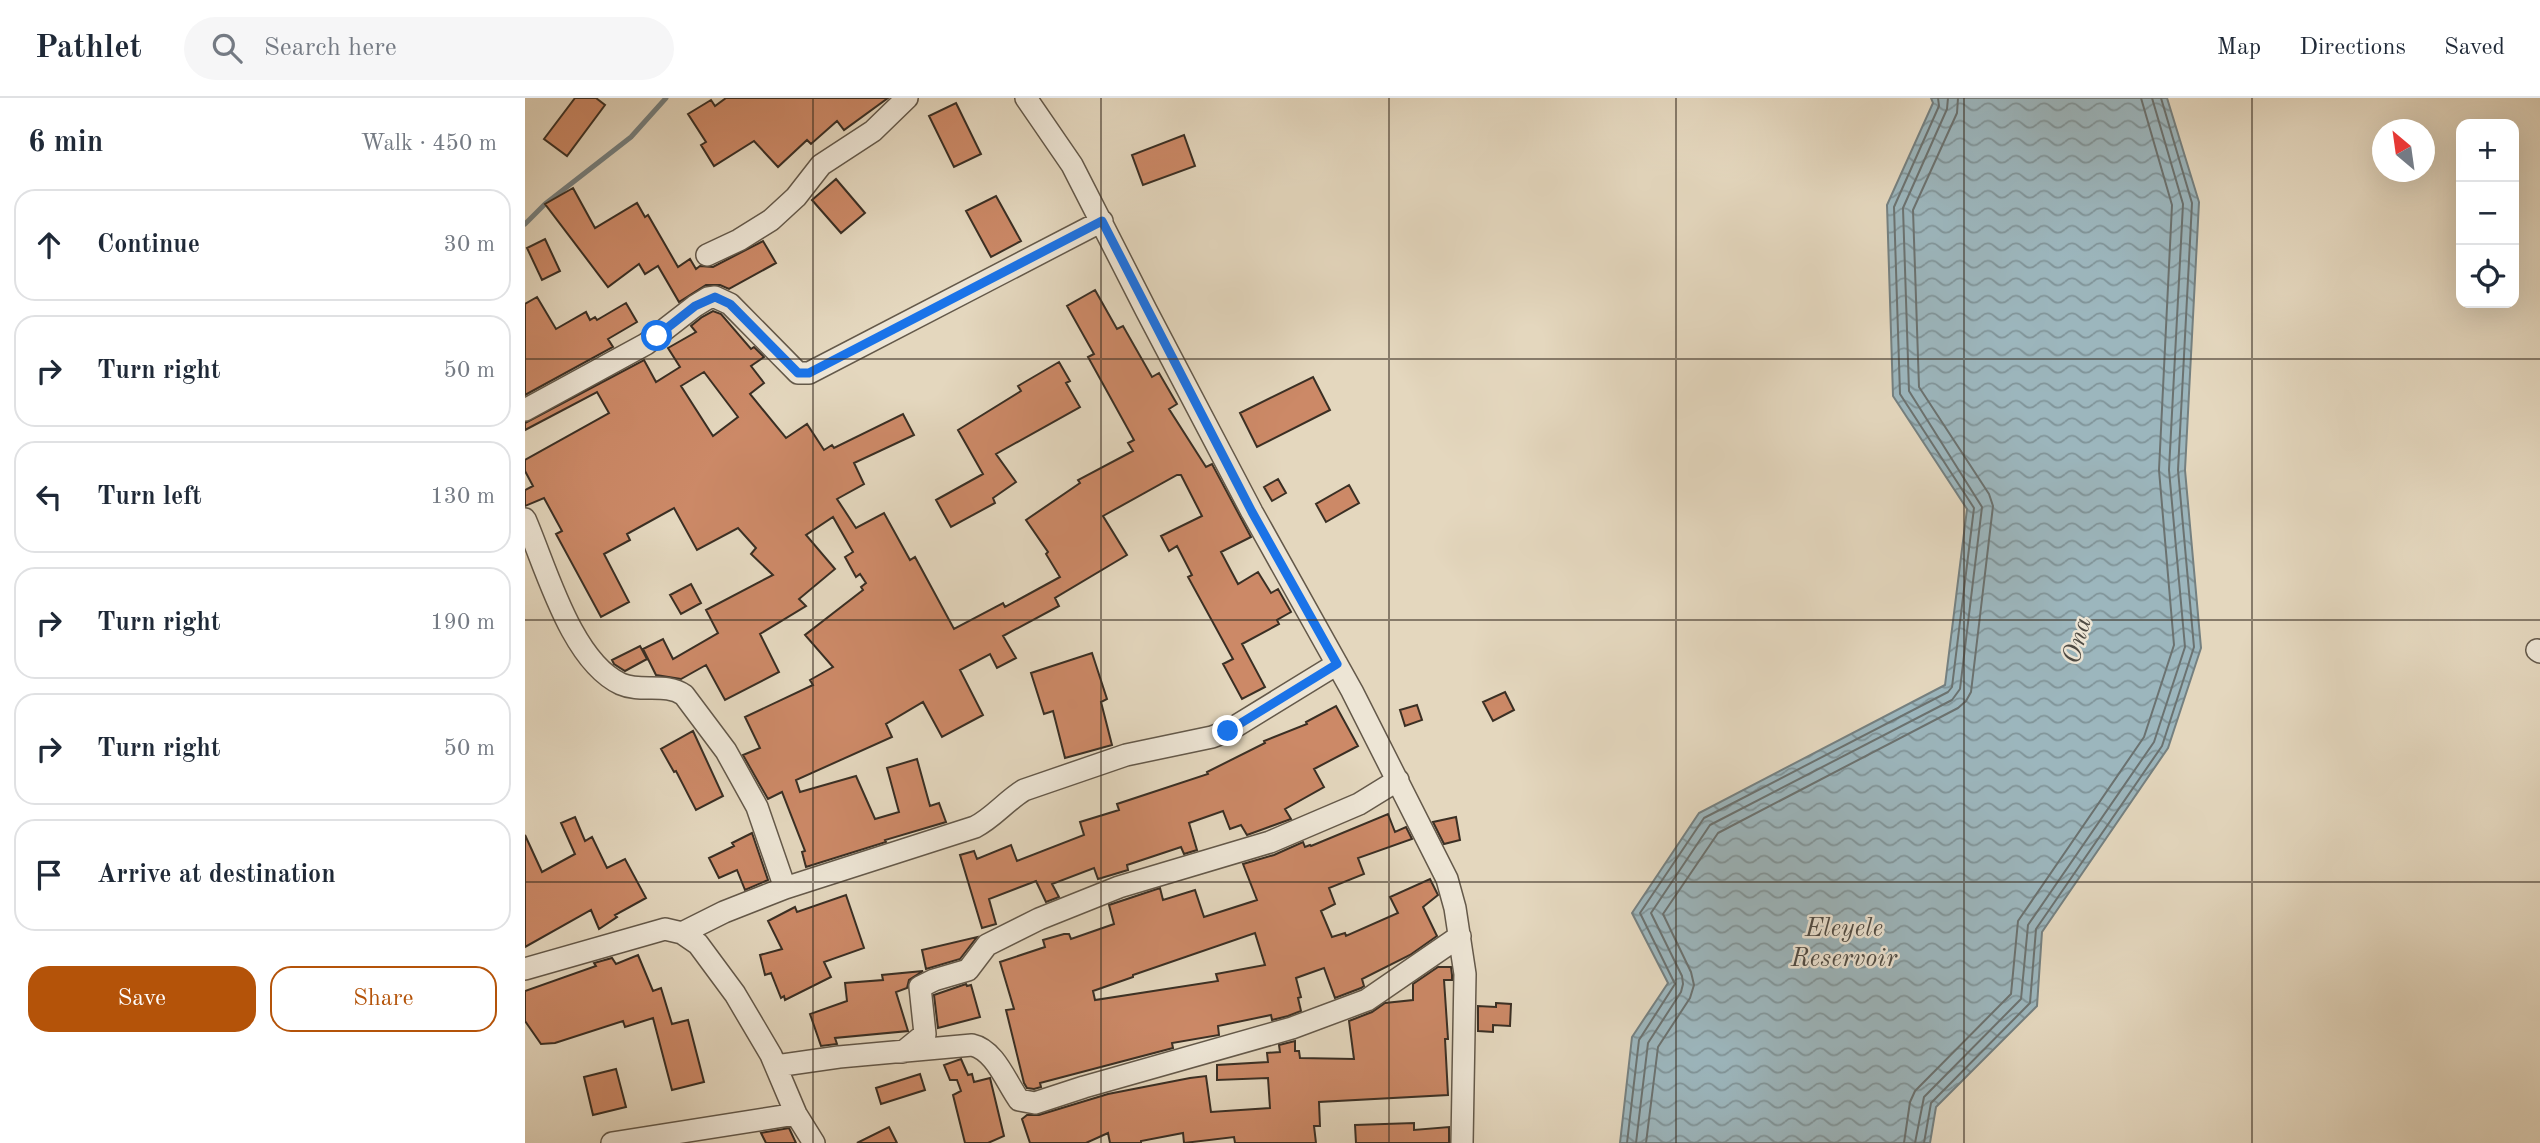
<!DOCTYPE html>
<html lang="en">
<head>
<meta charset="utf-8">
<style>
	:root { --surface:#fff; --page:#f6f6f7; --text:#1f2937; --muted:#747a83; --line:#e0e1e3; --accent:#b45309 }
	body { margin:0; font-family:"Old Standard TT",serif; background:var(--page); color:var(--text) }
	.controls { position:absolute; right:21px; top:21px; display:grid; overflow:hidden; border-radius:14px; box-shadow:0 7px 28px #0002 }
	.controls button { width:63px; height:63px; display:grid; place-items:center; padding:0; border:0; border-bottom:2px solid var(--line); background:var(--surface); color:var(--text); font:35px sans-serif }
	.compass { position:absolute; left:1847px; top:21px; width:63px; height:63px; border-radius:50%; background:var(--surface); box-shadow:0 7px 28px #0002; rotate:331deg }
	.stop { position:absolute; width:21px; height:21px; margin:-16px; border:5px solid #1a73e8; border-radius:50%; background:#fff }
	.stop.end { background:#1a73e8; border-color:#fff; box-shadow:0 2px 7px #0008 }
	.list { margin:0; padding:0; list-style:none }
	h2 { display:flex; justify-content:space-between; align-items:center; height:91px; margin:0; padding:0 28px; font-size:30px }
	h2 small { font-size:23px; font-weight:400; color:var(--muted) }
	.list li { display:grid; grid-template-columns:46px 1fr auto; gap:21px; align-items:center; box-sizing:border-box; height:112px; margin:0 14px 14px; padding:0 14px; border:2px solid var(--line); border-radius:21px }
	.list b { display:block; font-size:26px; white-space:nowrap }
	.list em { font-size:23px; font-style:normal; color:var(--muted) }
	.actions { display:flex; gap:14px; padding:21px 28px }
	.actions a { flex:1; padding:16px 0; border:2px solid var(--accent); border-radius:21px; text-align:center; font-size:24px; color:var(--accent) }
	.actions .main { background:var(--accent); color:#fff }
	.icon { flex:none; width:38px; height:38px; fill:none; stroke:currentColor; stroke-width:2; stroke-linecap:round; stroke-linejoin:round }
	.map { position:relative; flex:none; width:2015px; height:1045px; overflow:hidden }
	header { display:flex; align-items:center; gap:42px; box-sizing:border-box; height:98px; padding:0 35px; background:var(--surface); border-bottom:2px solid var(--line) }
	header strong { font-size:33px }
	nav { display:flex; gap:38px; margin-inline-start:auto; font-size:24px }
	.search { width:490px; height:63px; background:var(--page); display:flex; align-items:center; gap:18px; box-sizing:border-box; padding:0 24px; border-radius:38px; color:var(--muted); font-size:26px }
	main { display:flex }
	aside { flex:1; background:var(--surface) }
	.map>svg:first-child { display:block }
	.water { fill:url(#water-waves); stroke:#758080; stroke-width:2 }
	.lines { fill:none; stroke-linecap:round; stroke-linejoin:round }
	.shore { stroke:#6b7270; stroke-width:2 }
	.stream { stroke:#758080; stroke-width:5 }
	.building { fill:#cc8967; stroke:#3a2f24; stroke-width:2; fill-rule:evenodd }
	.minor-casing { stroke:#64594a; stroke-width:24 }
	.minor { stroke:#ede5d5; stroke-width:21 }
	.route { stroke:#1a73e8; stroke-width:9 }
	.grid { fill:none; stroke:#3a2f24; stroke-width:2; stroke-opacity:0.55 }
	.labels { text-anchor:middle; stroke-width:5; stroke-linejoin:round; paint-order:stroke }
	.water-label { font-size:26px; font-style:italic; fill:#4e4a43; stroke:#ede5d5 }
</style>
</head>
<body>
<header>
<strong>Pathlet</strong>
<div class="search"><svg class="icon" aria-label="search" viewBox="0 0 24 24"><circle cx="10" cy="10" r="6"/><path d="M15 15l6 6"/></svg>Search here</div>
<nav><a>Map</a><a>Directions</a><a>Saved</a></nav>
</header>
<main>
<aside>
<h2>6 min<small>Walk · 450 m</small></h2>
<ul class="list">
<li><svg class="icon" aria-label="ahead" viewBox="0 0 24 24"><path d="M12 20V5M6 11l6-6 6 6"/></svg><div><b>Continue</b></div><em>30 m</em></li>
<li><svg class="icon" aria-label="right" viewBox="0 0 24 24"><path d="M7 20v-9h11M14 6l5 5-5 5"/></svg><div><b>Turn right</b></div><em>50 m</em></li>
<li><svg class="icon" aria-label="left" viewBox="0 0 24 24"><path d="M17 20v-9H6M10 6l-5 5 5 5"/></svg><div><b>Turn left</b></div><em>130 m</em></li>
<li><svg class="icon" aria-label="right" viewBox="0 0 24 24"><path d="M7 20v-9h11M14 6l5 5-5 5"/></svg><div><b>Turn right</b></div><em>190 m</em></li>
<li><svg class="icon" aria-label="right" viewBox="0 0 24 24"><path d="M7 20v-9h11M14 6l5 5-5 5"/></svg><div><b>Turn right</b></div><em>50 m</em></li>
<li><svg class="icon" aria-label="arrive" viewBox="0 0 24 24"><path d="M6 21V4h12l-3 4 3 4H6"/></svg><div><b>Arrive at destination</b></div></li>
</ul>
<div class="actions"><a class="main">Save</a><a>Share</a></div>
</aside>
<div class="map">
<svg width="2015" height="1045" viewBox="0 0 2015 1045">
	<defs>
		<pattern id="water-waves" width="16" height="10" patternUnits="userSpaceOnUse" patternTransform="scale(1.75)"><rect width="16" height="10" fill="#9cb6bd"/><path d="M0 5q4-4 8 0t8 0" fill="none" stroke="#809499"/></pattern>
	</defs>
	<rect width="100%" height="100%" fill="#e4d7be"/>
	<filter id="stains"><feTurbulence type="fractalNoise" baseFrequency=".00286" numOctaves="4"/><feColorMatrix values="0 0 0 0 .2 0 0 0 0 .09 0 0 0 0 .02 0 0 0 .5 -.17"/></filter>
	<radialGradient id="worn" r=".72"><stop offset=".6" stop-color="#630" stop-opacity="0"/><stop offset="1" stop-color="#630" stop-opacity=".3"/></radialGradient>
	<path class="water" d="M1406 0H1642L1674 104 1660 372 1676 550 1643 650 1517 834 1512 908 1411 1009 1405 1045H1095L1107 939 1143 885 1107 815 1174 715 1420 587 1442 411 1368 298 1362 107 1408 5Z"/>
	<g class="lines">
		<path class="shore" d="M1102 1045 1114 942 1150 886 1115 815 1179 720 1423 594 1427 589 1449 410 1375 296 1369 109 1414 8 1413 0
			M1111 1045 1123 945 1156 894 1158 886 1157 878 1126 815 1185 727 1427 602 1435 591 1457 409 1384 293 1378 110 1422 11 1423 0
			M1121 1045 1133 949 1165 900 1169 887 1166 874 1138 816 1193 735 1433 610 1441 603 1446 594 1468 408 1464 396 1394 289 1388 112 1432 15 1433 0
			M1379 1045 1385 1004 1390 993 1486 896 1493 823 1619 639 1649 547 1634 372 1647 107 1616 0
			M1390 1045 1399 999 1496 901 1503 827 1629 644 1660 549 1644 372 1658 106 1627 0
			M1399 1045 1406 1005 1505 905 1511 831 1637 648 1669 549 1653 372 1667 105 1636 0"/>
		<path class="stream" d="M0 126 20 106 106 39 141 0"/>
	</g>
	<path class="building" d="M50 0H71L80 7 42 58 19 41Z
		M201 0H363L319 32 312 23 286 46 282 42 253 69 229 43 189 68 176 47 181 44 163 16 186 2 190 8Z
		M431 5 456 56 429 69 404 18Z
		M659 37 670 68 618 87 607 57Z
		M311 81 340 115 316 135 287 102Z
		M48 90 70 130 112 105 120 119 123 117 153 169 165 161 171 171 175 168 188 169 238 143 251 165 204 191 195 187H181L154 204 133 168 120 176 114 166 83 189 20 106Z
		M471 98 496 143 466 159 441 113Z
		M20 141 35 173 17 182 2 150Z
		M570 192 592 231 598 228 627 279 634 275 652 306 644 311 681 369 687 366 726 439 696 454 713 486 733 474 746 495 753 491 766 514 752 522 754 526 717 546 740 589 717 601 698 566 708 561 663 479 667 477 652 448 644 453 636 438 677 418 656 377H652L578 418 602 457 530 500 534 508 478 538 491 560 472 570 465 556 435 572 458 617 417 639 398 604 361 626 367 639 271 682 275 694 331 678 350 721 374 714 362 670 392 661 405 708 414 705 421 724 360 742 361 744 281 769 277 754 280 753 257 694 243 701 218 657 235 650 220 619 288 587 285 582 308 569 280 537 338 492 336 489 341 485 335 476 331 479 320 459 328 454 308 419 281 437 310 471 274 501 281 508 235 536 254 574 200 602 181 567 156 581 131 577 118 551 138 541 148 561 193 535 181 512 248 477 226 456 231 450 213 430 172 452 149 410 102 436 105 442 79 456 104 504 76 519 31 436 37 433 19 400 0 408V392L8 388 0 373V362L84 315 72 294 0 332V325L119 262 131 284 155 269 143 250 171 234 166 228 177 219 188 213 196 216 226 251 229 249 239 259 226 268 239 285 225 296 261 340 282 326 299 352 307 347 309 350 378 316 389 337 329 365 339 386 312 401 331 430 359 415 385 462 390 459 429 531 478 505 480 509 535 479 521 456 523 454 501 422 555 385 553 382 608 353 603 345 609 342 563 259 569 256 542 208ZM179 274 213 319 188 338 156 288Z
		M12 199 31 231 61 214 65 222 70 219 72 222 101 205 112 224 83 241 88 249 0 297V206Z
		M534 264 545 283 541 285 555 309 471 356 491 384 468 400 470 405 426 429 411 402 458 376 433 332 496 293 493 288Z
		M788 279 805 312 732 349 715 315Z
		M753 381 761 395 747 403 739 389Z
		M824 387 834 405 801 424 791 406Z
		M166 486 176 505 156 516 145 497Z
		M115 548 122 561 100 573 89 566 87 562Z
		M567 555 582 601 576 604 587 647 540 660 528 613 519 616 506 575Z
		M980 594 989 612 968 623 958 604Z
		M892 607 897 622 880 628 875 612Z
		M811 608 833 648 789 671 799 689 760 711 766 721 722 737 716 727 705 731 698 713 664 725 672 752 659 756 656 749 602 767 603 772 573 781 569 770 527 786 534 799 521 804 511 783 464 801 471 826 457 830 435 757 449 753 452 761 486 747 492 763 559 737 555 724 594 712 592 706 683 676 682 674 740 645 739 643 782 626 781 624Z
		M168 633 198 698 171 712 151 673 149 674 136 651Z
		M863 716 870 734 881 729 887 741 833 760 839 776 804 790 810 806 796 813 807 839 820 835 821 838 873 815 865 799 905 781 913 797 898 809 912 838 885 857 837 881 839 888 836 890 810 900 799 870 771 880 776 899 773 900 776 913 763 918 747 922 746 917 693 928 694 937 647 945 648 950 515 985 516 989 509 991 502 990 499 985 481 912 489 911 475 864 520 849 518 842 539 836H544L546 841 589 826 584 807 635 790 638 802 670 792 679 819 732 802 718 766 749 757 778 744 780 749 785 747 786 748ZM730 835 740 867 691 876 693 883 570 902 568 893 608 879V877Z
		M50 719 60 743 67 739 82 770 100 761 121 800 90 817 92 819 74 831 66 812 0 849V737L17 774 50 756 36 725Z
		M931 719 935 742 919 746 908 724Z
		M227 735 243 782 220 792 212 772 194 780 184 760 209 748 207 745Z
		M321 797 339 850 299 864 306 879 260 902 259 898 256 900 246 875 240 877 235 857 257 851 243 823 270 809 272 814Z
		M452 839 435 861 401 871 397 852Z
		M113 857 128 893 136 890 147 926 163 922 179 984 147 992 128 920 100 929 98 923 30 945 16 946 0 923V893L71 868 69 865 87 860 91 866Z
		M913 869H926L927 877V882H919L923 941H920L923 997 794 1004 795 1028H789L791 1045H710L709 1039 659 1045 658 1035 616 1043V1045H585L583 1035 561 1045H505L497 1021 502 1017H514L583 996 665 980 681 978 686 1014 745 1010 743 980 692 982V967L743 964 742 955 755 954 754 947 770 943V953H774L775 960 829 961 824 923 847 914 860 905 888 902V886Z
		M398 873 384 882 382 890 371 894 383 933 310 940 312 946 296 948 285 916 322 903 320 885 358 882 357 877Z
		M441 886 442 888 446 887 455 919 413 930 409 897Z
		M971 905 986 906 985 928 968 927V934L953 933V908L971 909Z
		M436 961 443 977 447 976 449 984 465 980 479 1038 463 1045H440L428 997 436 993 432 982H425L419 967Z
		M91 971 101 1009 68 1017 59 979Z
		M395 976 400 992 356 1006 351 990Z
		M889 1025V1032L924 1029V1045H831L830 1027Z
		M364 1029 372 1045H332Z
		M264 1030 271 1045H241L236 1035Z"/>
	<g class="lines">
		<g class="minor-casing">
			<path id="minor" d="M501 0 547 67 621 212 727 414 827 593 922 781 930 810 940 876 937 1045
				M182 157 214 142 246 122 271 99 296 67 348 33 382 0
				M0 312 121 246 170 208 183 200 190 199 205 206 273 275H284L577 123
				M0 421C21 469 46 563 96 586 116 595 141 584 159 597L201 653 232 709 260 790
				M2012 552 2015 554
				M157 835 199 814 260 790 450 729C468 720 481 703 499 692L601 657 687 639 703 633 812 566
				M0 871 140 831 157 835 173 846 210 896 246 957 271 1016 289 1045
				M378 954 400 936 395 889 409 882 443 872 462 847 514 821 594 789 745 744 834 706 873 682
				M251 968 314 959 447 947C470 952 481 984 494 1002L510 1005 559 989 767 930 842 902 935 838
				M87 1045 271 1016"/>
		</g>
		<use href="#minor" class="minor"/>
	</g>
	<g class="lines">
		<path class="route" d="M132 238 170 208 190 199 205 206 273 275H284L577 123 727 414 812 566 703 633"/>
	</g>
	<path class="grid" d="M288 0V1045M576 0V1045M864 0V1045M1151 0V1045M1439 0V1045M1727 0V1045M0 261H2015M0 522H2015M0 784H2015"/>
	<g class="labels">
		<g class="water-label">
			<text transform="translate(1551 542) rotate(-74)" y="9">Ona</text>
			<text x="1319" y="838">Eleyele<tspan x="1319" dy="30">Reservoir</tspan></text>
		</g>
	</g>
	<rect width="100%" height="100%" filter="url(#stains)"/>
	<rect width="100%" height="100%" fill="url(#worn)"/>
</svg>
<div class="controls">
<button>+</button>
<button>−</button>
<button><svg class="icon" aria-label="locate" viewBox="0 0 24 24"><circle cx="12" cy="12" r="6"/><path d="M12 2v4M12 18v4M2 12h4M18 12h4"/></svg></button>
</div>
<svg class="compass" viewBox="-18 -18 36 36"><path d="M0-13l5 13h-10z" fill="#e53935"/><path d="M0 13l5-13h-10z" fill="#747a83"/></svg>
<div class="stop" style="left:132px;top:238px"></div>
<div class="stop end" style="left:703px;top:633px"></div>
</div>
</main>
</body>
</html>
